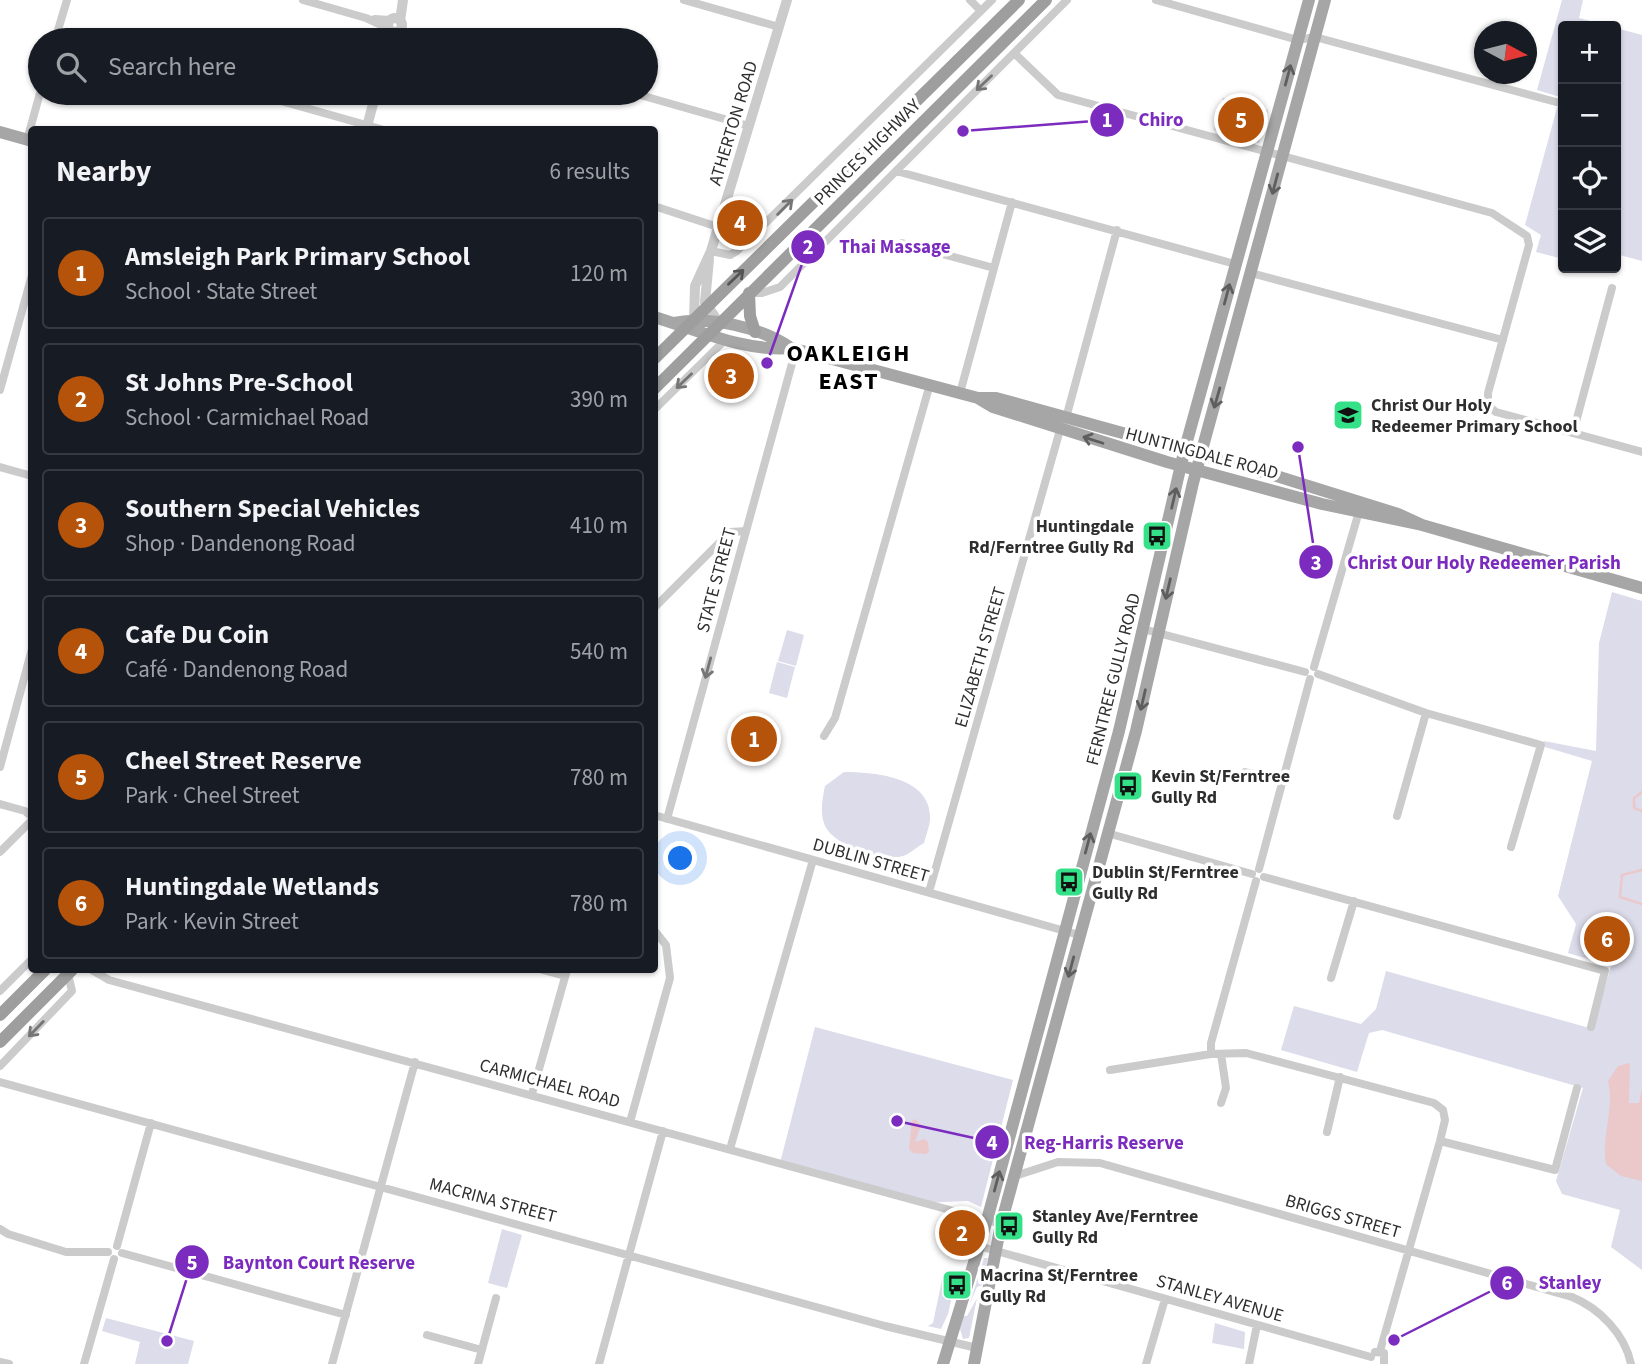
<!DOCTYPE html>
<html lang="en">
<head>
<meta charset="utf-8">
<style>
	:root { --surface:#171b24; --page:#242831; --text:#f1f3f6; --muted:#9ea1a6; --line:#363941; --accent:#b45309 }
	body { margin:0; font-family:"Source Sans 3",sans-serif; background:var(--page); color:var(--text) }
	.controls { position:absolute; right:21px; top:21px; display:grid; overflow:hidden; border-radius:7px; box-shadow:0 2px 5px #0004 }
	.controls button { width:63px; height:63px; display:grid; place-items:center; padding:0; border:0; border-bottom:2px solid var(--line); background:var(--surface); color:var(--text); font:35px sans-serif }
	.compass { position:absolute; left:1474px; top:21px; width:63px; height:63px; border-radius:50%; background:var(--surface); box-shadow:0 2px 5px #0004; rotate:97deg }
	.you { position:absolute; left:681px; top:859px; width:24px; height:24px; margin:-18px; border:5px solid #fff; border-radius:50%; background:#1a73e8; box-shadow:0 0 0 10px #1a73e833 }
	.badge { display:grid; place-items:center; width:46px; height:46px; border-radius:50%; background:var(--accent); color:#fff; font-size:23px; font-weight:700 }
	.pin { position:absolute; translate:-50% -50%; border:4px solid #fff; box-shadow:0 2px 7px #0006 }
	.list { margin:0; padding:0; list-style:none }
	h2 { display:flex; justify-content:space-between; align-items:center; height:91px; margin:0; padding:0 28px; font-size:30px }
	h2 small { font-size:23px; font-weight:400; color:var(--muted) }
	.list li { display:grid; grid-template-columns:46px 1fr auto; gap:21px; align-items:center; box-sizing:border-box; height:112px; margin:0 14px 14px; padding:0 14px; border:2px solid var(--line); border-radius:7px }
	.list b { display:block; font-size:26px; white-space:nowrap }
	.list p { margin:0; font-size:23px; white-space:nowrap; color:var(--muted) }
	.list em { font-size:23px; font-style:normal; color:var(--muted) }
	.icon { flex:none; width:38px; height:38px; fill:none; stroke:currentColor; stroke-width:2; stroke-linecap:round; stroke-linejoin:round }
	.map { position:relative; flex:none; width:1642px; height:1364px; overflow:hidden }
	.search { position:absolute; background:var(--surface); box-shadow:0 2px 5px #0004; left:28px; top:28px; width:630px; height:77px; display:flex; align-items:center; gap:18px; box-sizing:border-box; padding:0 24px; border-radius:38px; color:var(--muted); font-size:26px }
	.panel { position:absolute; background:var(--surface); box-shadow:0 2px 5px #0004; left:28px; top:126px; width:630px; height:847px; border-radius:7px }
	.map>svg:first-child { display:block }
	.green { fill:#dcdceb }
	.water { fill:#ebc8ca }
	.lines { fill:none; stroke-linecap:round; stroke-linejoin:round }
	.stream { stroke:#ebc8ca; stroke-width:2.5 }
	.minor { stroke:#cbcbcb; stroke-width:8 }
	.tertiary { stroke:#cbcbcb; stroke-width:10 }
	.primary { stroke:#a6a6a6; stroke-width:12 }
	.trunk { stroke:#9e9e9e; stroke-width:12 }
	.oneway { stroke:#5e5e5e }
	.oneway2 { stroke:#757575 }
	.oneway3 { stroke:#555 }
	.labels { text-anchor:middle; stroke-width:7; stroke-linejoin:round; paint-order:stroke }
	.street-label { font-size:18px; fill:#2e2e2e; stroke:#fff }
	.poi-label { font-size:18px; font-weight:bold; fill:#2e2e2e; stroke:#fff; text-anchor:start }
	.district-label { font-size:24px; font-weight:bold; letter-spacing:2px; fill:#000; stroke:#fff }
	.leader { fill:none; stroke:#7b2cbf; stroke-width:2.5 }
	.callout-dot { fill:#7b2cbf; stroke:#fff; stroke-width:2.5 }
	.mark-label { font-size:21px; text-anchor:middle; font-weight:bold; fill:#fff }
	.callout-label { font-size:19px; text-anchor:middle; font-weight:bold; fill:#7b2cbf; stroke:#fff; stroke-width:7; stroke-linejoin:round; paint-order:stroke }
</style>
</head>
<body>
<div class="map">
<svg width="1642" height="1364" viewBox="0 0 1642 1364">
	<rect width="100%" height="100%" fill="#fff"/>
	<path class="green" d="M1562 0H1583L1579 18 1609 26H1563V259L1536 252 1541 235 1525 225 1560 97 1537 90Z
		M1616 28 1642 35V261L1616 254Z
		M1223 98 1268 110 1259 143 1214 130Z
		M1612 592 1642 601V1270L1611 1247 1620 1210 1562 1194 1556 1181 1583 1088 1382 1030 1369 1033 1357 1072 1281 1050 1294 1006 1361 1024 1376 1009 1386 971 1593 1029 1611 966 1568 953 1576 924 1558 896 1592 761 1545 747 1544 741 1596 751 1599 643Z
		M787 630 804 635 796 666 778 661Z
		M777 662 795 667 787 698 769 693Z
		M844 772C872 772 928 776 930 815 931 823 926 835 924 843 918 846 912 852 906 855 886 863 844 848 830 833 818 820 822 801 825 786Z
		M815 1027 1013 1080 981 1207 968 1201 922 1203 780 1163Z
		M502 1229 522 1235 507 1288 488 1283Z
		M984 1258H988L983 1285 977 1287 970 1303Z
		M943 1275 956 1279 948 1314 941 1329 928 1326 933 1323Z
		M977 1298 969 1338 963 1339 960 1329 963 1316H967Z
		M106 1318 194 1341 188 1364H135L140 1342 102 1331Z
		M1215 1323 1245 1332 1244 1349 1212 1343Z"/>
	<path class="water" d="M1630 1063 1629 1103H1639L1642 1089V1181L1621 1176 1606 1164C1601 1136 1615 1109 1608 1081L1618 1066Z
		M915 1119 921 1125 915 1142 925 1139 928 1142 929 1152 926 1154 913 1153 909 1149 912 1121Z"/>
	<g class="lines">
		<path class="stream" d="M1642 792 1634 798V808L1642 811
			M1642 870 1622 875 1620 897 1642 904"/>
		<path class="minor" d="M303 0 366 18 388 28
			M684 0 779 27
			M970 0 981 11
			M1156 0 1298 40 1315 37 1556 102
			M375 19 390 20
			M399 31 447 40
			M55 40 67 0
			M1014 53 1058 95 1492 213 1527 236 1529 245 1488 393V406L1496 412 1642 452
			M253 93 384 130
			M633 93 749 126
			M27 140 40 93
			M896 171 1235 264
			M654 206 718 227
			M902 243 994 268
			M711 251 730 255 737 251 992 0
			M1251 273 1503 340
			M749 293H762L780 287 1067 0
			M0 390 32 275
			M960 393 1012 202
			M654 410 726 339
			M1066 418 1117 230
			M1573 433 1612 288
			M0 467 32 476
			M654 608 730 532 746 531
			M1143 629 1305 672
			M1314 667 1360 508
			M1318 674 1426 713 1541 745 1511 847
			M824 736 835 718 930 384
			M0 767 32 649
			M1245 772 1284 782
			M0 804 25 811 32 817
			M654 815 1079 935
			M1397 816 1426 713
			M667 819 796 349
			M1107 833 1252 874
			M0 852 32 820
			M1259 869 1310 679
			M1264 877 1605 971 1591 1027
			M929 892 1060 430
			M92 970 109 980 1001 1224
			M543 970 565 976
			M1331 978 1354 901
			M0 991 32 959
			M1211 1054V1043L1256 881
			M1221 1054 1226 1088 1221 1103
			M0 1066 72 991 68 974
			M1110 1070 1211 1054 1246 1053 1434 1103 1443 1110 1445 1120 1440 1141 1380 1351
			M0 1082 885 1326 977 1348
			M532 1094 567 970
			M630 1122 670 978 666 945 654 930
			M1327 1132 1340 1077
			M1440 1141 1555 1170 1577 1088
			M730 1149 813 860
			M1015 1176 1058 1162 1100 1163 1572 1297C1599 1308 1625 1334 1631 1364
			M0 1229 8 1234 66 1252H108
			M117 1246 151 1123
			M979 1246 1371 1357
			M122 1253 346 1315
			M427 1335 482 1350
			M1375 1352 1384 1353V1364
			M0 1362 9 1364
			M84 1364 114 1259
			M332 1364 415 1062
			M478 1364 496 1298
			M599 1364 663 1131
			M1146 1364 1165 1299
			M1249 1364 1257 1325"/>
		<path class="tertiary" d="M388 25a7 7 0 1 1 14 0a7 7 0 1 1-14 0Z
			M400 21 403 0
			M366 130 376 93
			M709 259 705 302 719 323
			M694 319 695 286 711 251 787 0"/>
		<path class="primary" d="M0 132 32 141
			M654 317C698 330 744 352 791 348
			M674 323C711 316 760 327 791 348L978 398 993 407 1167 462 1322 504 1422 525
			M978 398H996L1267 473 1398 514 1422 525 1642 588
			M943 1364 987 1220 1119 731 1184 452 1309 0
			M974 1364 1001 1224 1136 731 1193 483 1325 0"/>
		<path class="trunk" d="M749 293 750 316 755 332
			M654 359 1019 0
			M654 389 1046 0
			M0 1015 45 970
			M0 1042 72 970"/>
	</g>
	<defs><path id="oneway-shaft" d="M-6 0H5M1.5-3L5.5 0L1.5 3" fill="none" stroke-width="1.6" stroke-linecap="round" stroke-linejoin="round" transform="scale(1.75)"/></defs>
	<g class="oneway">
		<use href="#oneway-shaft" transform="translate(1288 75) rotate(-75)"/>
		<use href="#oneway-shaft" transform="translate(1275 184) rotate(105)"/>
		<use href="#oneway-shaft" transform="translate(1227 294) rotate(-75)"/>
		<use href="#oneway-shaft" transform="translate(1217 398) rotate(106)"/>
		<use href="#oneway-shaft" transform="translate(1093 440) rotate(-162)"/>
		<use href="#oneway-shaft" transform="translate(1174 498) rotate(-77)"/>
		<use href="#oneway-shaft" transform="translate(1168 589) rotate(103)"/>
		<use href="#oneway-shaft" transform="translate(1143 700) rotate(103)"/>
		<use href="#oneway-shaft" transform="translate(1088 843) rotate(-75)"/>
		<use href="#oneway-shaft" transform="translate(1071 967) rotate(105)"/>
		<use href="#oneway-shaft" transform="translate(997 1181) rotate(-75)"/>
	</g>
	<g class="oneway2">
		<use href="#oneway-shaft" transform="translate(984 83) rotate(136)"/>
		<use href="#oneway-shaft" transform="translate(785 207) rotate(-45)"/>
		<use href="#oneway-shaft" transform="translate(684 381) rotate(136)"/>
		<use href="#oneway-shaft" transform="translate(708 668) rotate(105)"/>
		<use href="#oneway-shaft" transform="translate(36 1029) rotate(134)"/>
	</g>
	<use class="oneway3" href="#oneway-shaft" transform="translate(736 277) rotate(-44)"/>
	<defs>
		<g id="school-square" transform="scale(1.575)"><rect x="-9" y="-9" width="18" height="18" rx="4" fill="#34e188" stroke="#fff"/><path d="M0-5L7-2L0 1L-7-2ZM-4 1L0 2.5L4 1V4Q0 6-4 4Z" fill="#111"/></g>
		<g id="bus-square" transform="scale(1.575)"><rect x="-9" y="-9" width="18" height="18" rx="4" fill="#34e188" stroke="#fff"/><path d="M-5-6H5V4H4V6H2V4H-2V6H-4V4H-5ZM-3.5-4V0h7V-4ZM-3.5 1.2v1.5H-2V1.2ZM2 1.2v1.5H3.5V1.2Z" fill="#111"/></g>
	</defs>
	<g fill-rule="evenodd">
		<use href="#school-square" x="1348" y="415"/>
		<use href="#bus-square" x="1157" y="536"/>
		<use href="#bus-square" x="1128" y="786"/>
		<use href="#bus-square" x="1069" y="882"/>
		<use href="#bus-square" x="1009" y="1226"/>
		<use href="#bus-square" x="957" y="1285"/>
	</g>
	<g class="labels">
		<g class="street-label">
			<text transform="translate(733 123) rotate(-73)" y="6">ATHERTON ROAD</text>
			<text transform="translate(867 152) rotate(-45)" y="6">PRINCES HIGHWAY</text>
			<text transform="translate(1202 453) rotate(15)" y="6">HUNTINGDALE ROAD</text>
			<text transform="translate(716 580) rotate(-75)" y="6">STATE STREET</text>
			<text transform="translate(980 657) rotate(-74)" y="6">ELIZABETH STREET</text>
			<text transform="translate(1113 679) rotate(-76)" y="6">FERNTREE GULLY ROAD</text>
			<text transform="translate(871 860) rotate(16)" y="6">DUBLIN STREET</text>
			<text transform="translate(550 1083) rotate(15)" y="6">CARMICHAEL ROAD</text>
			<text transform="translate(493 1200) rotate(15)" y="6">MACRINA STREET</text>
			<text transform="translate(1343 1216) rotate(16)" y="6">BRIGGS STREET</text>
			<text transform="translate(1220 1298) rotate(16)" y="6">STANLEY AVENUE</text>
		</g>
		<g class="poi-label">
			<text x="1371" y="411">Christ Our Holy<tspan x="1371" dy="21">Redeemer Primary School</tspan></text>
			<text x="1134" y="532" text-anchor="end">Huntingdale<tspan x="1134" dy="21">Rd/Ferntree Gully Rd</tspan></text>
			<text x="1151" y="782">Kevin St/Ferntree<tspan x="1151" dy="21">Gully Rd</tspan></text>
			<text x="1092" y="878">Dublin St/Ferntree<tspan x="1092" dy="21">Gully Rd</tspan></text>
			<text x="1032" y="1222">Stanley Ave/Ferntree<tspan x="1032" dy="21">Gully Rd</tspan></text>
			<text x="980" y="1281">Macrina St/Ferntree<tspan x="980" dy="21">Gully Rd</tspan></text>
		</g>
		<g class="district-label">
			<text x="849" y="361">OAKLEIGH<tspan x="849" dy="28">EAST</tspan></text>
		</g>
	</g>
	<path class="leader" d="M963 131L1107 120M767 363L808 247M1298 447L1316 562M897 1121L992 1142M167 1341L192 1262M1394 1340L1507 1283"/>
	<g class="callout-dot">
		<circle cx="963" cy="131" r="7"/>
		<circle cx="767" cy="363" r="7"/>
		<circle cx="1298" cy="447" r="7"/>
		<circle cx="897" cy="1121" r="7"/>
		<circle cx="167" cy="1341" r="7"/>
		<circle cx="1394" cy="1340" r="7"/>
		<circle cx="1107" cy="120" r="18"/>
		<circle cx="808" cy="247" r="18"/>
		<circle cx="1316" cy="562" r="18"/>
		<circle cx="992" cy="1142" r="18"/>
		<circle cx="192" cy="1262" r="18"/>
		<circle cx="1507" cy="1283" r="18"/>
	</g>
	<g class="mark-label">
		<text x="1107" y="127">1</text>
		<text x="808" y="254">2</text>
		<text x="1316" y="570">3</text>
		<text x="992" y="1150">4</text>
		<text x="192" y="1270">5</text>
		<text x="1507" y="1290">6</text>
	</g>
	<g class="callout-label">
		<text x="1161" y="126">Chiro</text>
		<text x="895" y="253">Thai Massage</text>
		<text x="1484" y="569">Christ Our Holy Redeemer Parish</text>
		<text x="1104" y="1149">Reg-Harris Reserve</text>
		<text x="319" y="1269">Baynton Court Reserve</text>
		<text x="1570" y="1289">Stanley</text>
	</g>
</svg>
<div class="controls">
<button>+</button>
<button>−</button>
<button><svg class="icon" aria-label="locate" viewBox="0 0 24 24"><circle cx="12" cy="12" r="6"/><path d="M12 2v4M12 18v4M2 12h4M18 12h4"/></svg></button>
<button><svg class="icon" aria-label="layers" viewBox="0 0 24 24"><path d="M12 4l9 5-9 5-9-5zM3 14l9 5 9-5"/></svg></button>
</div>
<svg class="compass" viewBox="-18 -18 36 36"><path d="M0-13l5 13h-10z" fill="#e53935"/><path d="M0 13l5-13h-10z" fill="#9ea1a6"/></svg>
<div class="you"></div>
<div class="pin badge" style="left:754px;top:739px">1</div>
<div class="pin badge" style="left:962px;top:1233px">2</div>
<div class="pin badge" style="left:731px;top:376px">3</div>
<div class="pin badge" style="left:740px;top:223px">4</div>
<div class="pin badge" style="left:1241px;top:120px">5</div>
<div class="pin badge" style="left:1607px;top:939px">6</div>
<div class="search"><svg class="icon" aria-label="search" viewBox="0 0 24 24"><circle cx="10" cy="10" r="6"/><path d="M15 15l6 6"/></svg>Search here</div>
<section class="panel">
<h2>Nearby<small>6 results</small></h2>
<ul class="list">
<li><span class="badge">1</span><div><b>Amsleigh Park Primary School</b><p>School · State Street</p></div><em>120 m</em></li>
<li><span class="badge">2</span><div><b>St Johns Pre-School</b><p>School · Carmichael Road</p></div><em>390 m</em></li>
<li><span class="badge">3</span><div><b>Southern Special Vehicles</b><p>Shop · Dandenong Road</p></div><em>410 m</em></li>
<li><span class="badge">4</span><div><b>Cafe Du Coin</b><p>Café · Dandenong Road</p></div><em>540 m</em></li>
<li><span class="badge">5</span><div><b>Cheel Street Reserve</b><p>Park · Cheel Street</p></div><em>780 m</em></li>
<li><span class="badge">6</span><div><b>Huntingdale Wetlands</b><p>Park · Kevin Street</p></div><em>780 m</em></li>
</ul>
</section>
</div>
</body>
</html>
